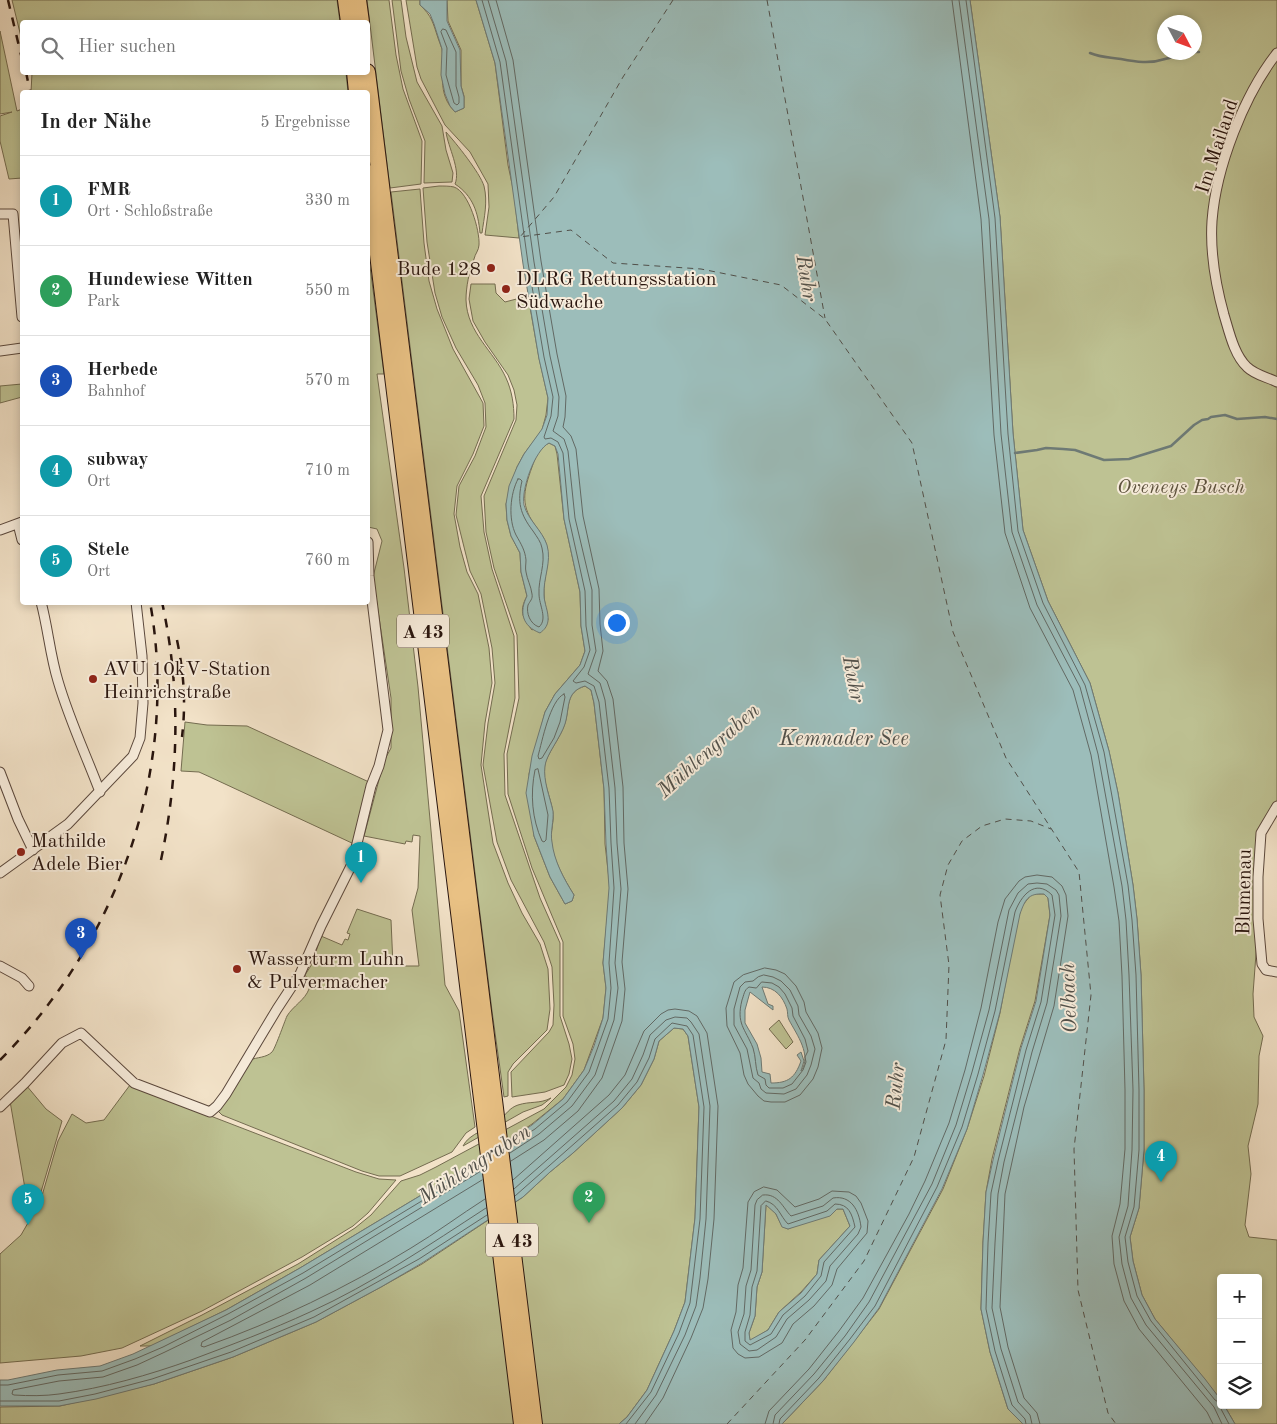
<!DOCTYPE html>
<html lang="de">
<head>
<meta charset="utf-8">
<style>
	:root { --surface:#fff; --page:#f6f6f6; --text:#222; --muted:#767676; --line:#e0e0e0; --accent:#db2777 }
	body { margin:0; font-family:"Old Standard TT",serif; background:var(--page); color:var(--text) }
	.controls { position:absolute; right:15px; bottom:15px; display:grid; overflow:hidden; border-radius:5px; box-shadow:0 2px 8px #0003 }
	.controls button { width:45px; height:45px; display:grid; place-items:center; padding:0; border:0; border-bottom:1px solid var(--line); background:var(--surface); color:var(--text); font:25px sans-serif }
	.compass { position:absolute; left:1157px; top:15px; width:45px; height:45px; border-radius:50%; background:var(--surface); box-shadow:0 2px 8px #0003; rotate:131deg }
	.you { position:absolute; left:616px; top:622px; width:18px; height:18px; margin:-12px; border:4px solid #fff; border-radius:50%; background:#1a73e8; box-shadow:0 0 0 8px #1a73e833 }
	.badge { display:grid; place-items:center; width:32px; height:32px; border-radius:50%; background:var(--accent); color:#fff; font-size:16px; font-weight:700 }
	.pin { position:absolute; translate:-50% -41px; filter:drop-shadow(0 1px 2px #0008) }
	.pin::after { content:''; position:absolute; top:26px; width:18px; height:15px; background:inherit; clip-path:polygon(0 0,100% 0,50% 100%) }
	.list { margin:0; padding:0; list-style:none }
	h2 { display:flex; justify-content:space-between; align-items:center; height:65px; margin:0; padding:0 20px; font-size:21px }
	h2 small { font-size:16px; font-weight:400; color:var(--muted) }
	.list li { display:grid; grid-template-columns:32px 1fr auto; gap:15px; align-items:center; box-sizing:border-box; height:90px; padding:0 20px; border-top:1px solid var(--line) }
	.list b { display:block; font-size:19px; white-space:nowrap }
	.list p { margin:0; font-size:16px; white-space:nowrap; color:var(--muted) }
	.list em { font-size:16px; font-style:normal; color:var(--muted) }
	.icon { flex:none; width:28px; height:28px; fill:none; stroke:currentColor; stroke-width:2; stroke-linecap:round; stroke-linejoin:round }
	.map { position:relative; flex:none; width:1277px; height:1424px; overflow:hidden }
	.search { position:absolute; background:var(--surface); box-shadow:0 2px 8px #0003; left:20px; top:20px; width:350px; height:55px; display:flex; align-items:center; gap:12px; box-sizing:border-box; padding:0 18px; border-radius:5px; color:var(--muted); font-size:19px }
	.panel { position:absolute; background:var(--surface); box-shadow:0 2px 8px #0003; left:20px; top:90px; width:350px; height:515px; border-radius:5px }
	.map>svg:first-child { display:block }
	.green { fill:#bec293; stroke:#746c50; fill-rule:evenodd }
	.water { fill:#9cbdba; stroke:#6e7a75; fill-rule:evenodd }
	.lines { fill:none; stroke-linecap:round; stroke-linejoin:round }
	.shore { stroke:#626964; stroke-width:1 }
	.stream { stroke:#6e7a75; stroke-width:2.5 }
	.ferry { stroke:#51504a; stroke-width:1; stroke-dasharray:6 5; stroke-linecap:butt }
	.minor-casing { stroke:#5b483c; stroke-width:11 }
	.motorway-casing { stroke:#29150e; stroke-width:18 }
	.minor { stroke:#f7ecdb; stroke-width:9 }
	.motorway { stroke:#e9c184; stroke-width:16 }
	.rail { stroke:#29150e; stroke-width:2.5; stroke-dasharray:9 9; stroke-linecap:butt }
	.poi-dot { fill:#8f2418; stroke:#f7ecdb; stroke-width:2 }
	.labels { text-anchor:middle; stroke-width:4; stroke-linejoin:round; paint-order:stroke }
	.shield { fill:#f7ecdb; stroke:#67564c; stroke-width:1 }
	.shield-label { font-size:19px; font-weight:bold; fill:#29150e }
	.street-label { font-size:20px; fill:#29150e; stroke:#f7ecdb }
	.poi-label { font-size:20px; fill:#29150e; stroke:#f7ecdb; text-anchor:start }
	.park-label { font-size:20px; font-style:italic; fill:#5d523d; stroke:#f7ecdb }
	.water-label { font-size:21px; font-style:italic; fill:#51504a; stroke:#f7ecdb }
</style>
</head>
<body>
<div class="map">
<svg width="1277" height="1424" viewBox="0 0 1277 1424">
	<rect width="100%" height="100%" fill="#f2e2c8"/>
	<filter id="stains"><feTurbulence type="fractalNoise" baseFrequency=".004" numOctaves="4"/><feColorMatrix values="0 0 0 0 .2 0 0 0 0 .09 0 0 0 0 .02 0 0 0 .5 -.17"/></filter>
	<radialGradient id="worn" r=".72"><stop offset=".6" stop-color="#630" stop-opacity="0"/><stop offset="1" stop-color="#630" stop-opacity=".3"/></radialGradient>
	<path class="green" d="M12 0H337L340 22H22V41Z
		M367 0H389L396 55 403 89 422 141 421 184 390 188Z
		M392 0H401L406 37 417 82 442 126 446 150 453 173 452 182 424 183 425 141 409 99 401 71Z
		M406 0H420V5C432 16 433 23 438 38 439 42 441 45 442 49 445 71 436 93 455 112L464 108V96L461 86V50L448 21 447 0H476L495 63 508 165 514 193 519 238 485 235 489 207 488 184 470 152 445 125 421 79 417 67Z
		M970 0H1277V813L1265 833 1253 994 1254 1017 1263 1036 1259 1056 1258 1104 1248 1146 1251 1174 1245 1225 1249 1237 1277 1240V1424H1235L1224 1405H1258V1278H1221V1400L1155 1319 1142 1295 1133 1261 1130 1237 1139 1208 1144 1150V1090L1141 975 1137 919 1133 885 1118 793 1109 751 1090 683 1048 601 1023 530 1013 433 1000 217ZM1164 22H1194V52H1164Z
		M0 31 17 111 22 109V178L9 179 0 141V116L12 112 0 114Z
		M32 73H346L348 92H31Z
		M446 132C456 143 480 173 484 186 488 202 484 218 482 233H480C478 212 473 196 455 184 461 170 448 147 446 132Z
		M439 186C444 186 450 186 454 187 469 192 480 231 479 245 479 250 475 254 474 259 469 272 466 287 466 300 467 333 494 351 506 378 512 391 514 405 514 419L481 496 484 532 492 569 514 636 515 698 504 754 505 795 540 898 560 943V1016L569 1044 572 1059 569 1074 564 1085 545 1092 512 1097 511 1072 549 1032 553 1025 554 1005 552 967 544 942 511 880 497 842 483 765 488 723 495 683 492 648 481 594 470 571 456 515 459 486 475 456 486 427 485 403 478 385 456 348 442 317 435 293 427 242 423 188Z
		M420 189 424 243 429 281 437 309 453 349 483 403 484 426 473 454 457 486 454 514 460 547 467 572 478 594 489 648 492 683 485 723 481 765 493 843 508 883 522 913 540 944 548 969 550 1009 547 1030 513 1064 508 1072V1096L504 1097 492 1011 391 192Z
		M368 251 384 374H377L404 568 418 687 445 985 459 1011 475 1127 466 1133 452 1152 400 1176H379L362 1171 222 1115 218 1111 250 1060C257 1057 266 1058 272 1052 275 1049 284 1023 287 1016 293 1006 305 1000 309 989 311 984 308 980 305 975L312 964 321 936 342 945 345 939 348 940 350 934 347 933 357 909 391 920 393 966H419L412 910 418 888 420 836 413 835 412 842 406 841 405 844 364 836 384 761 391 748V698L373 577 382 541 377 529 368 527 369 418 368 402Z
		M471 284H495L496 293 505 302 528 296 539 358 548 398 546 415 542 430 524 454 517 467 506 504 507 520 511 536 520 553 521 572 527 596C519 611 522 617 532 630L548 620C547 612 544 602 544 594 543 578 550 564 547 548 546 540 541 534 537 528 520 506 523 492 532 467 535 458 540 447 549 443L555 446 557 454 564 519 580 592 581 626 585 651 580 665 555 694 545 712 529 774 534 836 550 877 565 904 572 901 574 895C564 879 552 858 551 839 551 830 554 821 553 813 551 797 541 779 545 764 548 752 561 737 565 723 570 707 565 692 585 686L591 690 594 703 604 789 605 844 610 888 603 963 606 988 603 1018 584 1070 563 1099 532 1124 468 1167 300 1268 226 1310 160 1342 152 1346H140L202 1315 298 1264 355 1228 371 1215 401 1181 420 1175 436 1167 544 1109 566 1087 572 1075 575 1059 573 1044 563 1016V942L532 868 508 794 507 754 519 698 517 635 494 568 486 532 484 496 516 420 517 405 514 390 508 375 485 342 473 321 469 299Z
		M22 384V397L0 403V386Z
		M185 722 207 725 247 726 369 782 354 844 210 777 199 772 181 771Z
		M1036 894H1044L1048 898 1050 915 1035 1001 1020 1048 992 1159 986 1192 983 1242 981 1309 990 1352 1008 1409 1023 1424H782L823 1381 879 1309 943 1189 967 1129 984 1076 1000 1013 1016 926 1022 906 1031 895Z
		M779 1020 793 1042 786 1049 769 1029Z
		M674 1028 683 1029 688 1036 699 1107 695 1218 685 1302 674 1331 647 1390 627 1417 619 1424H0V1407L60 1406 154 1384 233 1357 316 1322 381 1287 422 1264 523 1197 550 1172 573 1153 622 1108 641 1085 654 1059 659 1041Z
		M26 1085 46 1109 62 1121 38 1202 28 1217V1206L10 1101Z
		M130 1085 356 1172 379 1179 396 1180 368 1213 353 1226 302 1257 202 1311 122 1348 81 1356 0 1363V1254L21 1235 36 1209 41 1199 58 1141 72 1114 86 1123 104 1120Z
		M551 1098 542 1105 523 1112 463 1146C469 1133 490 1129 500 1119 507 1114 509 1108 518 1105 530 1101 540 1104 551 1098Z
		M766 1204 776 1214 782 1226 788 1229 836 1209H843L850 1226 819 1260 817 1274 801 1292 779 1312 768 1330 750 1341 749 1333 755 1316 757 1287 762 1272Z"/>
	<path class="water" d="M420 0H447V21L460 50 461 86 464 97V108L455 112 450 106 445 94 441 75 442 49 434 24 430 14 420 5Z
		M476 0H970L1000 217 1013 433 1023 530 1048 601 1090 683 1109 751 1118 793 1133 885 1137 919 1141 975 1144 1090V1150L1139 1208 1130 1237 1133 1261 1142 1295 1155 1319 1205 1379 1221 1400V1405H1224L1235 1424H1023L1008 1409 990 1352 981 1309 983 1242 986 1192 993 1160 1021 1048 1036 1001 1050 915 1048 898 1044 894C1028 893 1025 900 1020 914L1000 1012 983 1075 967 1129 942 1189 879 1308 854 1342 823 1381 782 1424H619L627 1417 647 1390 674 1331 685 1302 695 1218 699 1107 688 1036 683 1029 674 1028 659 1041 654 1059 641 1085 622 1108 573 1153 550 1172 523 1197 422 1263 381 1287 316 1322 233 1357 154 1384 96 1399 59 1406H0V1380H8L57 1370 100 1366 133 1354 226 1310 300 1268 468 1167 532 1125 563 1099 584 1070 594 1046 603 1018 606 988 603 963 609 888 606 844 604 789 594 703 591 690 585 686C565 692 570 708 565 724 561 737 546 755 545 766 543 781 550 797 553 811 554 821 550 832 552 842 554 861 564 879 574 895L572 901 565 904 550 877 534 836 526 793 532 756 545 712 555 694 580 665 585 651 581 626 580 592 564 519 558 454 555 446 549 443C535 450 521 489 524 505 528 520 542 530 547 545 552 562 543 578 544 595 544 603 549 612 548 621 547 627 544 630 540 633 522 626 519 612 527 596L521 572 520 553 511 536 507 520 506 504 509 486 517 467 524 454 542 429 547 415 548 398 539 359 523 264 495 63ZM762 987C775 987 783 997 787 1009 788 1013 787 1016 789 1020 797 1035 812 1055 801 1071L804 1061 801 1052 797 1055 801 1061C795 1078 788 1083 771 1083L770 1074 762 1072 761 1058 757 1044 745 1023V1010L750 992 773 1010V1006L768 1004ZM766 1205 776 1214 782 1227 788 1229 830 1216 837 1209H843L850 1226 819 1260 817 1274 801 1293 779 1312 768 1330 750 1340 749 1333 755 1316 757 1287 762 1272Z"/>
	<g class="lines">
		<path class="shore" d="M482 0 500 62 528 263 544 357 553 397 551 416 544 437 545 439 551 438 558 442 563 453 569 519 585 591 586 626 590 650 584 667 573 681 576 683 585 681 594 686 599 702 609 788 611 843 614 888 609 963 611 988 608 1019 589 1072 567 1102 535 1129 509 1146
			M488 0 506 61 534 262 550 356 559 397 558 416 553 431 564 439 568 451 575 518 592 590V625L596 651 588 674 600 683 605 700 615 788 617 843 621 889 615 963 618 988 614 1020 595 1075 572 1106 539 1134 510 1153
			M496 0 513 60 541 261 557 354 566 396 565 417 563 427 571 436 576 449 583 516 599 589 600 624 603 651 598 671 607 681 613 699 623 787 624 843 628 889 622 962 625 989 622 1021 602 1078 578 1111 544 1140 511 1161
			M952 0 981 219 994 435 1005 533 1030 608 1073 690 1091 755 1114 887 1119 921 1122 976 1125 1090V1149L1120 1204 1112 1236 1114 1264 1124 1301 1139 1329 1207 1412 1213 1424
			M959 0 989 219 1001 434 1012 532 1037 605 1080 687 1098 754 1122 886 1126 920 1129 975 1133 1090 1132 1150 1128 1206 1119 1237 1122 1264 1131 1298 1146 1325 1214 1407 1222 1424
			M966 0 995 218 1008 434 1018 531 1043 603 1085 685 1104 752 1128 885 1132 920 1136 975 1139 1090V1150L1134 1207 1125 1237 1128 1262 1137 1296 1151 1321 1215 1400 1220 1403 1221 1409 1229 1424
			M443 29 446 30 456 52V86L459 97V103L457 105 454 103 446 75 447 48 441 32Z
			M518 479H520L522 481C517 502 520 514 533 531 537 537 541 542 542 548 546 564 538 579 539 594 539 605 548 619 539 627 530 624 526 613 528 605 530 601 533 599 532 594 531 586 527 579 526 572 525 568 526 564 526 560 525 550 521 544 516 535 508 519 510 494 518 479Z
			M564 694 565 697 560 722 554 738 542 758 539 759 538 756C542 742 550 700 564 694Z
			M538 769 548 815 546 840 544 842 542 841C532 819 530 794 535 770Z
			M765 968 776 970 785 974 796 986 804 1002 806 1012 818 1033 822 1048 818 1067 813 1079 800 1095 785 1102H771L764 1101 758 1096 748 1084 744 1075 740 1053 727 1026 726 1008 734 982 743 975Z
			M764 975 773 977 781 981 790 990 798 1006 799 1015 811 1036 815 1049 811 1065 807 1075 796 1089 784 1094 766 1093 761 1089 759 1083 753 1078 747 1049 734 1025V1009L740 987 745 982 753 981 758 977Z
			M762 982 772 983 779 987 785 994 792 1008 793 1016 805 1039 808 1051 805 1057 806 1062 803 1070 792 1084 783 1088H769L766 1085 765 1079 758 1075C755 1066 756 1057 753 1048 745 1028 736 1024 742 1000 744 995 744 990 749 987L756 988Z
			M481 1171 306 1278 231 1320 165 1352 137 1365 103 1377 59 1381 13 1390 12 1394 14 1395C29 1396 45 1396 59 1394 104 1388 149 1375 191 1360 231 1345 271 1330 310 1312 372 1284 429 1245 486 1208
			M482 1180 310 1285 202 1342 201 1346 204 1347C277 1321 346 1288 411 1248 436 1233 460 1215 485 1199
			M513 1180 609 1095 625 1075 644 1031 661 1014 668 1010 675 1009 689 1011 697 1016 707 1033 718 1106 714 1219 708 1279 703 1308 691 1338 663 1398 645 1424
			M764 1187 777 1190 795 1207 819 1199 832 1191 849 1192 856 1196 861 1203 868 1221 867 1233 837 1269 832 1285 814 1306 793 1324 782 1343 759 1357 745 1358 738 1354 733 1348 731 1330 736 1312 738 1285 743 1268 748 1202 754 1192Z
			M514 1189 614 1101 632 1079 643 1055 650 1035 666 1020 675 1017 687 1018 691 1022 699 1034 710 1106 706 1219 700 1278 696 1306 685 1335 656 1395 635 1424
			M763 1195C778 1193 783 1208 791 1216L823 1206 833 1198C851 1195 859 1210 861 1227L858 1234 830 1266 826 1281 809 1300 787 1319 776 1337 757 1350 749 1351 740 1344 738 1332 744 1314 746 1286 751 1270 755 1205 757 1200Z
			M515 1196 618 1105 637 1082 649 1058 655 1039 672 1023 687 1026 693 1035 704 1107 700 1219 690 1303 679 1333 651 1392 626 1424
			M766 1201C778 1204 780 1216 788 1224L827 1211 835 1204C849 1204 852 1214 855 1227L824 1262 821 1276 805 1296 783 1315 771 1334 750 1345 745 1341V1332L750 1315 752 1287 757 1271 761 1206Z
			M0 1385H8L58 1375 102 1371 135 1359 163 1347 228 1314 303 1273 481 1165
			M0 1401H59L95 1394 152 1379 231 1352 314 1317 419 1259 487 1215
			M765 1424 769 1411 809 1369 839 1331 863 1298 909 1214 925 1181 949 1123 965 1070 981 1008 998 922 1005 899 1019 881 1025 877 1037 875 1052 877 1062 886 1066 895 1068 916 1054 1006 1024 1107 1005 1194 1000 1307 1008 1347 1024 1398 1037 1413 1040 1424
			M773 1424 775 1415 814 1374 845 1336 869 1302 932 1184 956 1125 972 1072 989 1010 1009 910 1018 893 1028 884 1037 883 1047 884 1056 890 1059 895 1061 916 1047 1003 1032 1052 1004 1162 998 1194 995 1243 992 1308 1001 1349 1018 1402 1030 1415 1032 1424
			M779 1424 780 1419 819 1378 850 1339 875 1306 937 1187 962 1127 978 1074 995 1011 1015 912C1021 896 1035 878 1052 895L1055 915 1041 1002 1026 1050 998 1161 991 1193 988 1243 986 1309 995 1351 1012 1405 1025 1419 1026 1424"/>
		<path class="stream" d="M1194 52H1199
			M1090 53C1102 58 1110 57 1121 59 1136 62 1150 64 1165 59 1174 57 1181 53 1191 52
			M1015 453 1037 450 1046 448 1063 449 1075 450 1104 460 1129 459 1171 446 1194 425 1202 420 1208 419 1211 417 1225 415 1237 419 1265 417 1277 419"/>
		<path class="ferry" d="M673 0 623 77 554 197 520 237 571 230 613 263 701 269 781 285 825 319 912 443 953 632 1006 758 1079 872 1091 995 1074 1149 1078 1290 1108 1413 1116 1424
			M767 0 825 318
			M727 1424 805 1340 864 1261 914 1157 946 1040 949 965 940 895 948 865 962 841 982 826 1005 819 1031 821 1051 829"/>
		<g class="minor-casing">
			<path id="minor" d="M1277 53C1244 95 1216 167 1212 221 1210 252 1216 286 1224 315 1229 331 1234 355 1247 367 1255 375 1267 377 1277 382
				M0 214H13L22 317
				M0 351 22 348
				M18 524 22 540
				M0 530 22 522
				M41 602C48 628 50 655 58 681 69 719 86 755 100 792
				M0 772 18 819 33 850
				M1277 806 1261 833 1258 877V919L1262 964 1266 970 1277 972
				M0 873 68 824 133 756 140 738 143 703 142 656 136 602
				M0 966 22 978 29 986
				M0 1107 25 1083 62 1043 81 1033 134 1083 210 1112 217 1106 226 1094 277 1009 300 974 321 926 352 864 371 786 379 766 388 730 369 576 368 542"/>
		</g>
		<g class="motorway-casing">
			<path id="motorway" d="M346 0 349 22
				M358 0 361 22
				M355 72 357 92
				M367 72 534 1424
				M368 173 522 1424"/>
		</g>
		<use href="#minor" class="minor"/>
		<use href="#motorway" class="motorway"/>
		<path class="rail" d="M8 0 22 59
			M26 72 30 92
			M177 640C184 674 186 703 182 737
			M161 860C179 773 181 689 162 602
			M0 1060C118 942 180 768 150 602"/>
	</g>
	<g class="poi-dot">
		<circle cx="491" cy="268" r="5"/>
		<circle cx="506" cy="289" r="5"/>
		<circle cx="93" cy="679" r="5"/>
		<circle cx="21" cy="852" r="5"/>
		<circle cx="237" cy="969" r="5"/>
	</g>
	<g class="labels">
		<g class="shield">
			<rect x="397" y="614.5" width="52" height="33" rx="4"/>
			<rect x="486" y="1223.5" width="52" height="33" rx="4"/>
		</g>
		<g class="shield-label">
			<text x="423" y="638">A 43</text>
			<text x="512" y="1247">A 43</text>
		</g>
		<g class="street-label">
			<text transform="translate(1216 146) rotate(-72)" y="7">Im Mailand</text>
			<text transform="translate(1243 892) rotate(-89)" y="7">Blumenau</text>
		</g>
		<g class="poi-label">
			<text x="481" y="275" text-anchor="end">Bude 128</text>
			<text x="516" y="285">DLRG Rettungsstation<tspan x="516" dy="23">Südwache</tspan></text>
			<text x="103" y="675">AVU 10kV-Station<tspan x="103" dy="23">Heinrichstraße</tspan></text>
			<text x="31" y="847">Mathilde<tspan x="31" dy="23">Adele Bier</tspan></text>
			<text x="247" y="965">Wasserturm Luhn<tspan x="247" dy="23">&amp; Pulvermacher</tspan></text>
		</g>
		<g class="park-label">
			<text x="1181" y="493">Oveneys Busch</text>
		</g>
		<g class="water-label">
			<text transform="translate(807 278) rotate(81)" y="7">Ruhr</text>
			<text transform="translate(854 679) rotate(79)" y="7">Ruhr</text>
			<text x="844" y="745">Kemnader See</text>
			<text transform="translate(708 750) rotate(-42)" y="7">Mühlengraben</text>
			<text transform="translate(1068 998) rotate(-92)" y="7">Oelbach</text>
			<text transform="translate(895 1086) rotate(-84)" y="7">Ruhr</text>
			<text transform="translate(474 1164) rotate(-33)" y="7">Mühlengraben</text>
		</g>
	</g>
	<rect width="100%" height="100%" filter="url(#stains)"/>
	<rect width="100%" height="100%" fill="url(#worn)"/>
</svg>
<div class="controls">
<button>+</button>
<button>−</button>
<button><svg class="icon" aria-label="layers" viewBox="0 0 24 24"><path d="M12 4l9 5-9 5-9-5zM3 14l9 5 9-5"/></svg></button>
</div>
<svg class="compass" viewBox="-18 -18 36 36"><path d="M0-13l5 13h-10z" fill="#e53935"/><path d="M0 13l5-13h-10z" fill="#767676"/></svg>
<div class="you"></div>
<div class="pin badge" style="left:361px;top:883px;background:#0f9aa8">1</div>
<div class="pin badge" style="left:589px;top:1223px;background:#2e9e5b">2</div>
<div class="pin badge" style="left:81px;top:959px;background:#1a4fb4">3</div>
<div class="pin badge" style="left:1161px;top:1182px;background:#0f9aa8">4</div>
<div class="pin badge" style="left:28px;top:1225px;background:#0f9aa8">5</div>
<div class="search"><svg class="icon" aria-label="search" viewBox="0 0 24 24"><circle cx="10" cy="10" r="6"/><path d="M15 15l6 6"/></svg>Hier suchen</div>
<section class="panel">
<h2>In der Nähe<small>5 Ergebnisse</small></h2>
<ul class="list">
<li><span class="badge" style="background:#0f9aa8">1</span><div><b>FMR</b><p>Ort · Schloßstraße</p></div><em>330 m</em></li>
<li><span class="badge" style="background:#2e9e5b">2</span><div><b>Hundewiese Witten</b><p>Park</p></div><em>550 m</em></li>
<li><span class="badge" style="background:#1a4fb4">3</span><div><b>Herbede</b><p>Bahnhof</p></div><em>570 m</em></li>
<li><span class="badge" style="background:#0f9aa8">4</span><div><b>subway</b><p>Ort</p></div><em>710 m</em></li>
<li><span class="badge" style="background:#0f9aa8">5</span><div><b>Stele</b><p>Ort</p></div><em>760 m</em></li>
</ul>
</section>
</div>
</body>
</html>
